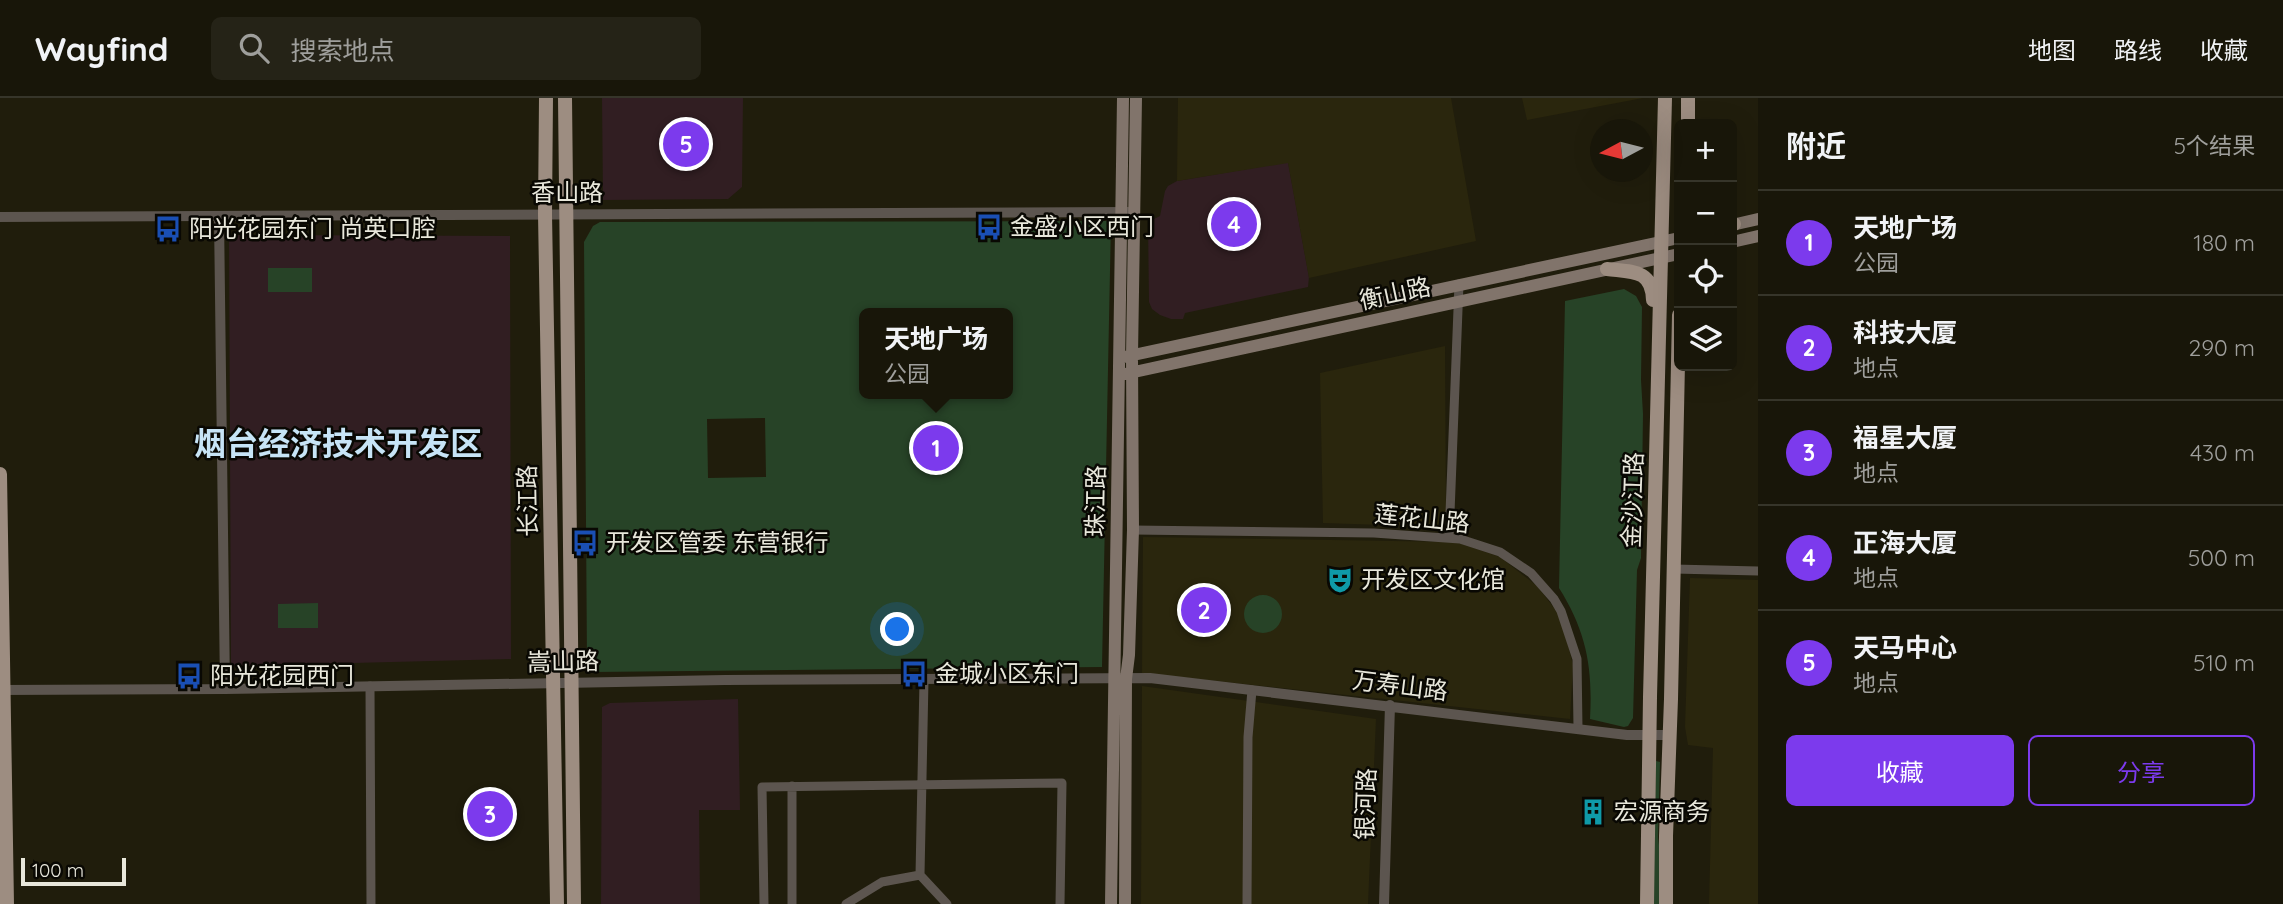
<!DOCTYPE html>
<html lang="zh">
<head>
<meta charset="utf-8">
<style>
	:root { --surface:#181609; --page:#252317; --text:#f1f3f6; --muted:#9f9f9c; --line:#36352a; --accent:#7c3aed }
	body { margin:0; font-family:Quicksand,"Noto Sans SC",sans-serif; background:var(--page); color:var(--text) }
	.controls { position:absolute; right:21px; top:21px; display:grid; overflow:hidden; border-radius:10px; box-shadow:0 7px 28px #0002 }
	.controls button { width:63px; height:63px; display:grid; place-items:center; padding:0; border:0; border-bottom:2px solid var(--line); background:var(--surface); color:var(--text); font:35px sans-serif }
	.compass { position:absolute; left:1590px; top:21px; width:63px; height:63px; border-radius:50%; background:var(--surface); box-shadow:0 7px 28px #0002; rotate:263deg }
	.scale { position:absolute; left:21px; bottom:18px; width:105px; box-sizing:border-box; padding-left:7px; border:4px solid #e8e7db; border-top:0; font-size:19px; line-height:24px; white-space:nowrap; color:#e8e7db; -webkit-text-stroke:5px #090803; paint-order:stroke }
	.you { position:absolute; left:898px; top:532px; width:24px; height:24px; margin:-18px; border:5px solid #fff; border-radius:50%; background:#1a73e8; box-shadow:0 0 0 10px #1a73e833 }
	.badge { display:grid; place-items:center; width:46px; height:46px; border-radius:50%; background:var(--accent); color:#fff; font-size:23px; font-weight:700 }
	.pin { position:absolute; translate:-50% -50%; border:4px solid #fff; box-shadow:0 2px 7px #0006 }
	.popup { position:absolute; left:859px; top:210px; width:154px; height:91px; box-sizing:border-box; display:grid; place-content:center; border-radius:10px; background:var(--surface); filter:drop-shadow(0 2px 5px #0005); font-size:23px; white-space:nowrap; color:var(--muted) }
	.popup b { font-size:26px; color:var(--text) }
	.popup::after { content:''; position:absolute; left:50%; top:100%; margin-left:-14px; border:14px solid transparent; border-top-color:var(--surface) }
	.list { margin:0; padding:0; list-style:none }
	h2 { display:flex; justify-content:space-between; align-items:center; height:91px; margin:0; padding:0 28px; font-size:30px }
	h2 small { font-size:23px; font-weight:400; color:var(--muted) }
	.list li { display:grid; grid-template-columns:46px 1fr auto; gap:21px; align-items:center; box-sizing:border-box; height:105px; padding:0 28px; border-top:2px solid var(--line) }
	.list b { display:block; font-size:26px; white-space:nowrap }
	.list p { margin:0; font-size:23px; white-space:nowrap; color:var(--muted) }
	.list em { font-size:23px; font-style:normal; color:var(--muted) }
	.actions { display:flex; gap:14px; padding:21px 28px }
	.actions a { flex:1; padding:16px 0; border:2px solid var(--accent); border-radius:10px; text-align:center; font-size:24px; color:var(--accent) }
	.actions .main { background:var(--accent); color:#fff }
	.icon { flex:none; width:38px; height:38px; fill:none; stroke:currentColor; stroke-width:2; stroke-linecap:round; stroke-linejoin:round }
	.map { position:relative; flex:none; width:1758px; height:806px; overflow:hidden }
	header { display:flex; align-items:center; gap:42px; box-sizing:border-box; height:98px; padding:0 35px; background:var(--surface); border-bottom:2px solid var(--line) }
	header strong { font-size:33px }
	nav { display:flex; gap:38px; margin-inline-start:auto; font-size:24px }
	.search { width:490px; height:63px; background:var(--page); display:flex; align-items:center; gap:18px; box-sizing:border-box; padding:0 24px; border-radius:10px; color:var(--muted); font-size:26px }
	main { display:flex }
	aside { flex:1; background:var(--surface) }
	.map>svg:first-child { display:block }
	.commercial { fill:#311e22 }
	.built { fill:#2a260d }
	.green { fill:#274327; fill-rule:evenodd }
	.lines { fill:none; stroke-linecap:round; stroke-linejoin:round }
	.minor { stroke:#5c554f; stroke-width:9 }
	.tertiary { stroke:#5c554f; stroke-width:10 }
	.secondary { stroke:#81746b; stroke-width:12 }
	.primary { stroke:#9d8d81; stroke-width:14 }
	.labels { text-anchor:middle; stroke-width:5; stroke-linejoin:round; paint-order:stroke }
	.street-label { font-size:24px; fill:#e8e7db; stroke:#090803 }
	.poi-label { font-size:24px; fill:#e8e7db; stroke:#090803; text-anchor:start }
	.district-label { font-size:32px; font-weight:bold; fill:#c7e4f6; stroke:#090803 }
</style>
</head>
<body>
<header>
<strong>Wayfind</strong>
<div class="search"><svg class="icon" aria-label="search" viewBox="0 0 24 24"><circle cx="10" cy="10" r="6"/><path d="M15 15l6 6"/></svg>搜索地点</div>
<nav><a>地图</a><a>路线</a><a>收藏</a></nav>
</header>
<main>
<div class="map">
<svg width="1758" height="806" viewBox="0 0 1758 806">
	<rect width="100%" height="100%" fill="#201d0c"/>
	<path class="commercial" d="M602 0H743L742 89 728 101 603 102Z
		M1288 64 1309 179 1308 189 1185 215 1183 221H1171L1160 217 1152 211 1149 204 1148 124 1160 118 1165 93 1168 88 1177 83Z
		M229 137 510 138 511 561 231 568Z
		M738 601 740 712H699L700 806H601L602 609 610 605Z"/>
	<path class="built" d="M1178 0H1451L1476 143 1309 180 1288 65 1177 83Z
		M1522 0H1643L1527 22Z
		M1445 248 1446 423 1442 429 1323 425 1320 275Z
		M1143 439 1456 444 1500 459 1537 488 1561 519 1573 567 1570 621 1142 575Z
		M1690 480 1758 482V806H1709L1713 650 1688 647 1685 629Z
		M1142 588 1376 621 1368 806H1141Z"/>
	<path class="green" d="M1111 123 1102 569 593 574 587 564 584 144 593 128 600 124ZM864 215H1008V296H864ZM765 320 766 379 708 380 707 321Z
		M268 170H312V194H268Z
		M1624 191 1636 198 1642 209 1641 282 1643 316 1641 460 1637 472 1633 620 1628 628 1624 629 1590 621C1593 569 1586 533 1559 490L1565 203Z
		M1244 516a19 19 0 1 1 38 0a19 19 0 1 1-38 0Z
		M318 505V530H278V506Z
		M1656 663 1660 664 1658 739 1661 763 1660 806H1653Z"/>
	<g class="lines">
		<path class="minor" d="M1133 432 1374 435 1460 441 1500 454 1531 475 1554 501 1561 513 1577 561 1578 630
			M1449 440 1459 186
			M1674 471 1758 473
			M370 588 371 806
			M920 777 924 582
			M764 806 762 689 1062 685 1060 806
			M792 806V688
			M846 806 882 784 920 777 947 806
			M1247 806 1248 639 1252 592"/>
		<path class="tertiary" d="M0 119 1128 114
			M219 119 225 591
			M0 592 225 591 725 582 1150 580 1627 637H1669
			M1384 806 1390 607"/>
		<path class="secondary" d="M1732 127 1758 121
			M1732 144 1758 138
			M1124 259 1679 140
			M1125 276 1679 156
			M1111 806 1123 0
			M1125 806 1126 581 1129 557 1133 432 1132 258 1136 0"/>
		<path class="primary" d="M546 0 545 116 557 806
			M565 0 574 806
			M1688 0V26
			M1732 126H1734
			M1607 171C1632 174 1652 171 1653 202
			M0 376 7 806
			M1647 806 1650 599 1665 0
			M1666 806V738L1671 601 1679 217"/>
	</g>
	<defs>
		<g id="bus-bare" transform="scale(2.1)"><path d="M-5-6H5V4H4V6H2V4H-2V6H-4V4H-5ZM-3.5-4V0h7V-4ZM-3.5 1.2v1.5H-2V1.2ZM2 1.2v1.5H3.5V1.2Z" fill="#1a4fb4" stroke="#090803" stroke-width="2.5" paint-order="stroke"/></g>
		<g id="theatre-bare" transform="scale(2.1)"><path d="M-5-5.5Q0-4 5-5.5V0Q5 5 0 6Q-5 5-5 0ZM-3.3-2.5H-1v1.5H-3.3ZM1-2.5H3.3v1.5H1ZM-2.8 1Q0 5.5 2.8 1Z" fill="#0f9aa8" stroke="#090803" stroke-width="2.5" paint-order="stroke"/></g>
		<g id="building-bare" transform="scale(2.1)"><path d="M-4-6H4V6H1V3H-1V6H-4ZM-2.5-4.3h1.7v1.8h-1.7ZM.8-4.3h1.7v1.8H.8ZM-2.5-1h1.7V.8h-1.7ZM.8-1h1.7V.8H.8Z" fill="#0f9aa8" stroke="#090803" stroke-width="2.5" paint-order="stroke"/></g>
	</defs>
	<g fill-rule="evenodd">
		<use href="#bus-bare" x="989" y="129"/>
		<use href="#bus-bare" x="168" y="131"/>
		<use href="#bus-bare" x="585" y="445"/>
		<use href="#theatre-bare" x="1340" y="482"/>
		<use href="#bus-bare" x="914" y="576"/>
		<use href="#bus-bare" x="189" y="578"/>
		<use href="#building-bare" x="1593" y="714"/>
	</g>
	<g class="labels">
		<g class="street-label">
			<text x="567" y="103">香山路</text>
			<text transform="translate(1395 196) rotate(-12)" y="8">衡山路</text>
			<text transform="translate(1633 402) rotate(-88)" y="8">金沙江路</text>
			<text transform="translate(528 403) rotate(-91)" y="8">长江路</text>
			<text transform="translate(1096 403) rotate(-89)" y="8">珠江路</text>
			<text transform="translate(1422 421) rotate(6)" y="8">莲花山路</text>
			<text transform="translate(563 564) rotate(-1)" y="8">嵩山路</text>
			<text transform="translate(1400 588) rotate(7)" y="8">万寿山路</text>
			<text transform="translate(1366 706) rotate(-88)" y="8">银河路</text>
		</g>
		<g class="poi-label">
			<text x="1010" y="137">金盛小区西门</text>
			<text x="189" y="139">阳光花园东门 尚英口腔</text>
			<text x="606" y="453">开发区管委 东营银行</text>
			<text x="1361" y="490">开发区文化馆</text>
			<text x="935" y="584">金城小区东门</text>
			<text x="210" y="586">阳光花园西门</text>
			<text x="1614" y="722">宏源商务</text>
		</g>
		<g class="district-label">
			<text x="338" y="357">烟台经济技术开发区</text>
		</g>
	</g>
</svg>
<div class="controls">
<button>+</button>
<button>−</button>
<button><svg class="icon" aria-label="locate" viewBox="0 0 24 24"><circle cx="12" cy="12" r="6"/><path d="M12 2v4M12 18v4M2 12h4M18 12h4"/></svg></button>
<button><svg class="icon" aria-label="layers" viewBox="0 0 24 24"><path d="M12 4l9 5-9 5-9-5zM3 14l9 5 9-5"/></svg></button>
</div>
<svg class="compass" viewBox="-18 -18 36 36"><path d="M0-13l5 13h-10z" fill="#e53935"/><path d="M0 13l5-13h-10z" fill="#9f9f9c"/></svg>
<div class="scale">100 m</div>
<div class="you"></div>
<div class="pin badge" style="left:936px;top:350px">1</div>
<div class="popup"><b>天地广场</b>公园</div>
<div class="pin badge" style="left:1204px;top:512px">2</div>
<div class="pin badge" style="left:490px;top:716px">3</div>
<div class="pin badge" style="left:1234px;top:126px">4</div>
<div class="pin badge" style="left:686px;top:46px">5</div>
</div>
<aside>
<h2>附近<small>5个结果</small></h2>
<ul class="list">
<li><span class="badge">1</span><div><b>天地广场</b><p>公园</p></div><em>180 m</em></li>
<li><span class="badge">2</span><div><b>科技大厦</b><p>地点</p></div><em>290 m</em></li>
<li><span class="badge">3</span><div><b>福星大厦</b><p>地点</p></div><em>430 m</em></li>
<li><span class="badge">4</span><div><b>正海大厦</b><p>地点</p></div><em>500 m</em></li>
<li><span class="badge">5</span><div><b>天马中心</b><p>地点</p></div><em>510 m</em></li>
</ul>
<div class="actions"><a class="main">收藏</a><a>分享</a></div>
</aside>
</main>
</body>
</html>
